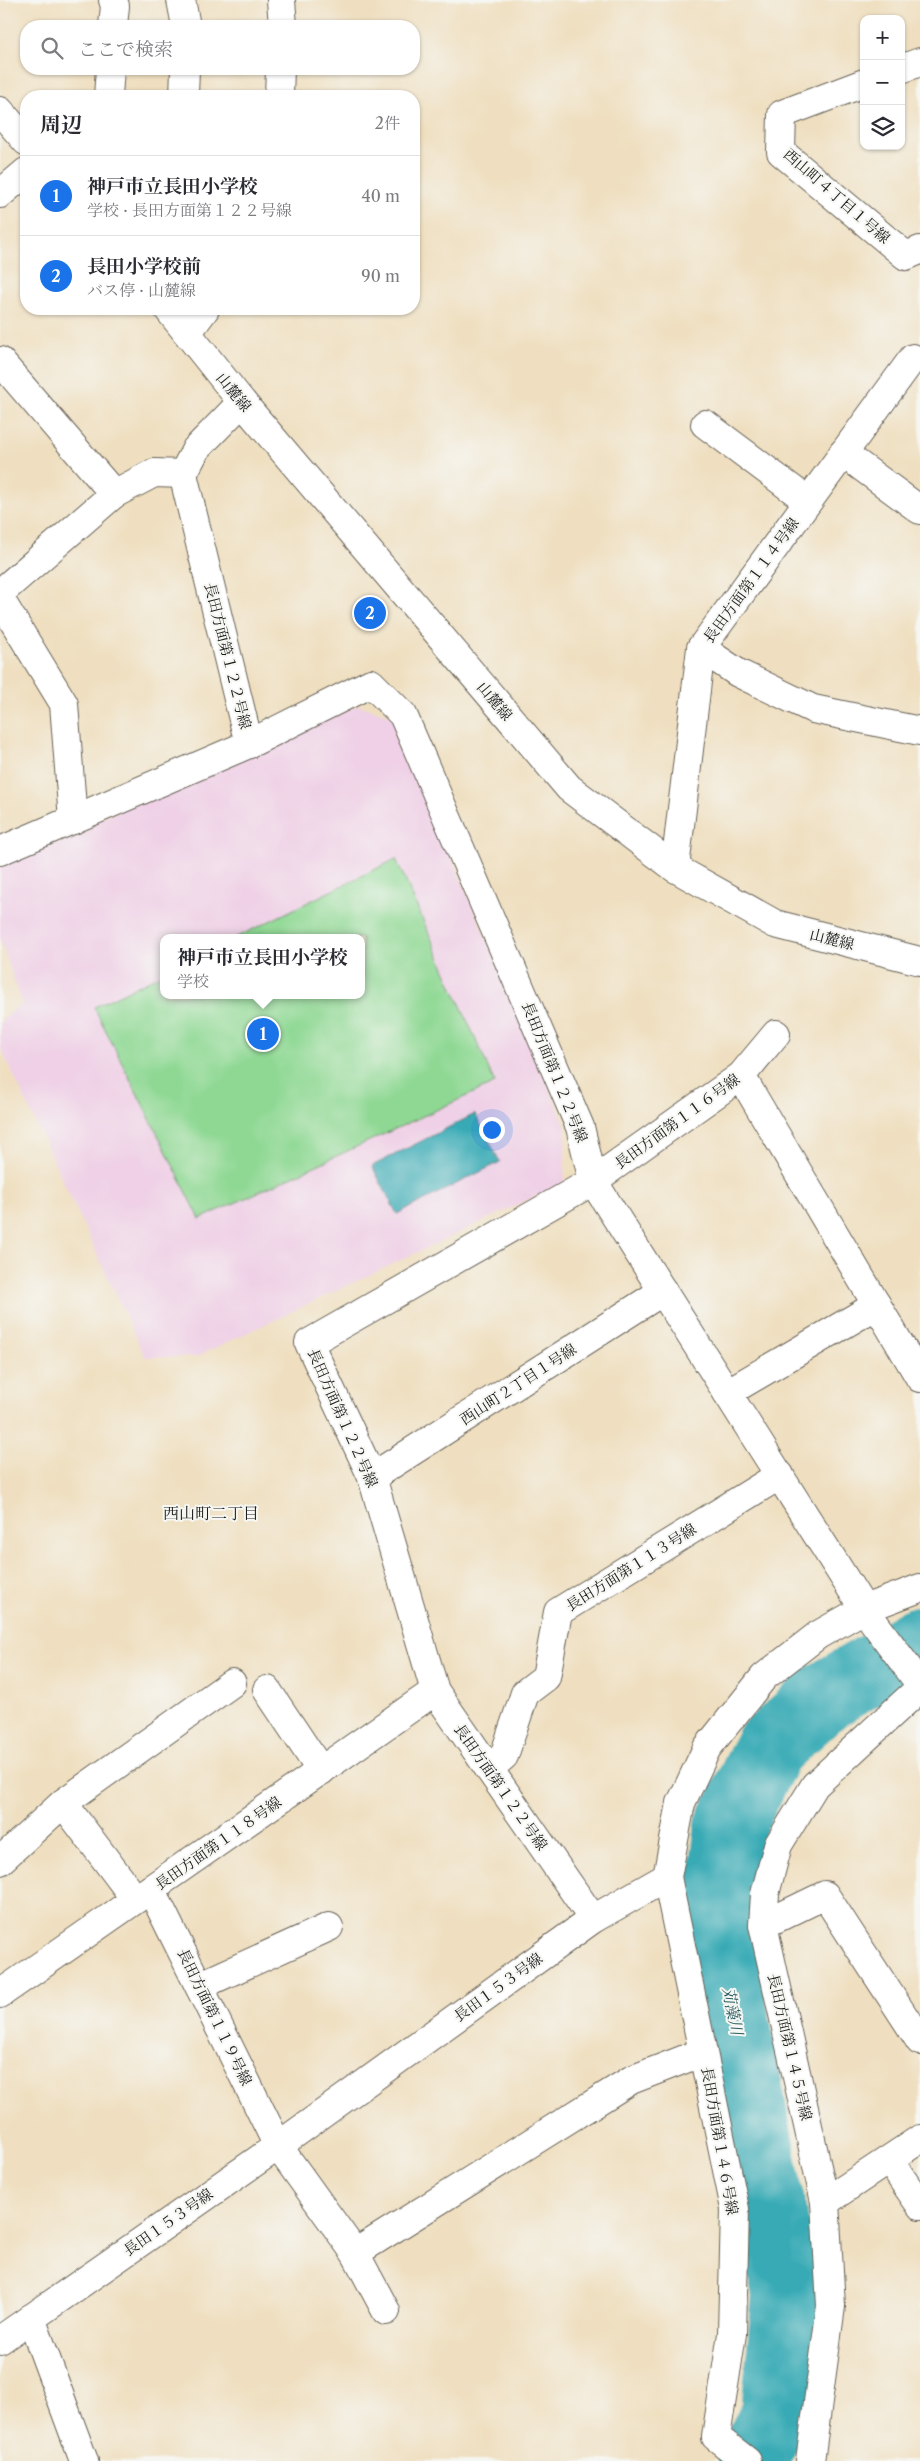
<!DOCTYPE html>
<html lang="ja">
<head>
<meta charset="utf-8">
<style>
	:root { --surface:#fff; --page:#f7f7f7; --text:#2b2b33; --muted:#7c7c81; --line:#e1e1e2; --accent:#1a73e8 }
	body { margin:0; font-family:"Libre Caslon Text","Noto Serif JP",serif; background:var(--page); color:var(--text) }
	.controls { position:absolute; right:15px; top:15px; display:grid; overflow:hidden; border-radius:10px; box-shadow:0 1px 4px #0004 }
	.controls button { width:45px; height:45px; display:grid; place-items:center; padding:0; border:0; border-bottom:1px solid var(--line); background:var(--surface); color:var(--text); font:25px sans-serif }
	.you { position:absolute; left:491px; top:1129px; width:18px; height:18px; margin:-12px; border:4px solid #fff; border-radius:50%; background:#1a73e8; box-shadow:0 0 0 8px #1a73e833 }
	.badge { display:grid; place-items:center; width:32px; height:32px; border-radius:50%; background:var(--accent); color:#fff; font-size:16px; font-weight:700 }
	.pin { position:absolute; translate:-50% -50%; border:2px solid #fff; box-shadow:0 1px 5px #0006 }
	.popup { position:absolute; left:160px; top:934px; width:205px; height:65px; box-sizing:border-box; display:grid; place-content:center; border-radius:10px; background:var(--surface); filter:drop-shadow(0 1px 4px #0005); font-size:16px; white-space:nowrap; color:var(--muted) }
	.popup b { font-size:19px; color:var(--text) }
	.popup::after { content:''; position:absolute; left:50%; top:100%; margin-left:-10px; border:10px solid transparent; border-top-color:var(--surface) }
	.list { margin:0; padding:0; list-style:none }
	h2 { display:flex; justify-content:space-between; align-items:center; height:65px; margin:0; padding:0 20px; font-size:21px }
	h2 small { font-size:16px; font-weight:400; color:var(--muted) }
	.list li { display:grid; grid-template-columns:32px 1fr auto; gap:15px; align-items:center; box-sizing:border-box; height:80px; padding:0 20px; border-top:1px solid var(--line) }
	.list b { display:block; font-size:19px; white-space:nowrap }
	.list p { margin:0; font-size:16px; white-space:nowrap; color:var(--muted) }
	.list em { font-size:16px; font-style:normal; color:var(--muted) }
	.icon { flex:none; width:28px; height:28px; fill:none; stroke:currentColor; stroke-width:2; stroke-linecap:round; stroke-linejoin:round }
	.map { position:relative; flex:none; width:920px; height:2461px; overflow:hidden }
	.search { position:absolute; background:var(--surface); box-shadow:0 1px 4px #0004; left:20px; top:20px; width:400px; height:55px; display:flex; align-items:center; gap:12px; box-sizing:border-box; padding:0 18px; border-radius:20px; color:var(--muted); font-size:19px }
	.panel { position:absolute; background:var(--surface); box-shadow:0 1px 4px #0004; left:20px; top:90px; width:400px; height:225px; border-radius:20px }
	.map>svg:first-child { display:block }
	.built { fill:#efd0e6; fill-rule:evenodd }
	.green { fill:#8ed893; stroke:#557a58 }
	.water { fill:#39aab5; stroke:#2a6368 }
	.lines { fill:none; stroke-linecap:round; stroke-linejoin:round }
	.river { stroke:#39aab5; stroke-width:70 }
	.minor-casing { stroke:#666055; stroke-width:30 }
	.major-casing { stroke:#666055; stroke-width:30 }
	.minor { stroke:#fff; stroke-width:28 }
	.major { stroke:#fff; stroke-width:28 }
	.labels { text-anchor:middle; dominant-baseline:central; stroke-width:4; stroke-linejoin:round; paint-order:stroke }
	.street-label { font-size:15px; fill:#1c1c1c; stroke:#f6f6f2 }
	.neighbourhood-label { font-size:16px; fill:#1c1c1c; stroke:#f6f6f2 }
	.water-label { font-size:16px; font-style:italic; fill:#295c61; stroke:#f6f6f2 }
</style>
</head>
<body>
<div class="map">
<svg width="920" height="2461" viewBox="0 0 920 2461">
	<rect width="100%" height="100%" fill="#f6f6f2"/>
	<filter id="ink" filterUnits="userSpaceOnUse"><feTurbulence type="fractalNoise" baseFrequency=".02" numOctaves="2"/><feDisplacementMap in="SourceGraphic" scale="10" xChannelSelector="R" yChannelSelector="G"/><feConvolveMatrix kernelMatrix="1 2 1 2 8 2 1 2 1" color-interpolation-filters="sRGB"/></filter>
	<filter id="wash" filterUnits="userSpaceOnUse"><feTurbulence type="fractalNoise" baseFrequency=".0096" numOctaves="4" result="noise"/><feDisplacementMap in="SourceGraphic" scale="20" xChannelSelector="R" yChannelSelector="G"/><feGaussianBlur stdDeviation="1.12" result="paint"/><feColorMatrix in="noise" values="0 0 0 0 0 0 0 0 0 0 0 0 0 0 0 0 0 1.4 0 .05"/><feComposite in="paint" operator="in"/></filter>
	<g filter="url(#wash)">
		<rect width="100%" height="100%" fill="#efdfc0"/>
		<path class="built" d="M 358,705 L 392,716 L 566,1127 L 564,1183 L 196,1357 L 145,1357 L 0,1046 L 0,1022 L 22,1003 L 0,939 L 0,863 ZM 164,938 L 362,938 L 362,995 L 164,995 Z"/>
		<path class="green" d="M 396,859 L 495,1083 L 200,1219 L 94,1007 L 164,973 L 164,995 L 362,995 L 362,938 L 235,938 Z"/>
		<path class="water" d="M 475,1114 L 500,1162 L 397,1214 L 372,1166 Z"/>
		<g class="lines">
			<path class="river" d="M 752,2461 L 776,2413 L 787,2294 L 717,1927 L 730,1826 L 769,1747 L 824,1697 L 920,1641"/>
		</g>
	</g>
	<g filter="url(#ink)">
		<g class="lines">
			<defs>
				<g id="minor">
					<path d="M 113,0 L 115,6 L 113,26"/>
					<path d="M 181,0 L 186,26"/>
					<path d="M 281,0 L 283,26"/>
					<path d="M 901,69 L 920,62"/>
					<path d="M 864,83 L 782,114 L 781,152 L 906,256 L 920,250"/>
					<path d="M 108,96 L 110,69"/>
					<path d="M 184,96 L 185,69"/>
					<path d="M 279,96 L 280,69"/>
					<path d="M 0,194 L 26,172"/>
					<path d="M 187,333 L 205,309"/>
					<path d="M 0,361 L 114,494"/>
					<path d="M 242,402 L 196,449 L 183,474 L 249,744"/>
					<path d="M 705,424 L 808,501"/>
					<path d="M 843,453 L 920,510"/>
					<path d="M 0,593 L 114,494 L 154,473 L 183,474"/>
					<path d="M 0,599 L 64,704 L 73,820"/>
					<path d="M 701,648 L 738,673 L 813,709 L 920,731"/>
					<path d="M 0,851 L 249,744 L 371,683 L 403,715 L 580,1127 L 593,1181 L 864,1609 L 920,1684"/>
					<path d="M 675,868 L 701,648 L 913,358"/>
					<path d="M 741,1076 L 920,1378"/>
					<path d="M 727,1393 L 877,1305"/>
					<path d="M 372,1477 L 663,1291"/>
					<path d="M 267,1690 L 321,1771"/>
					<path d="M 489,1769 L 504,1756 L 525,1693 L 546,1677 L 558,1612 L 780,1475"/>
					<path d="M 63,1803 L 127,1888"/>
					<path d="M 0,1861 L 63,1803 L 232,1683"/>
					<path d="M 151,1889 L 278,2146 L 355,2253 L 386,2311"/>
					<path d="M 593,1919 L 435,1691 L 372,1477 L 309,1343 L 593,1181 L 741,1076 L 776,1034"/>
					<path d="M 763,1925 L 825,1895 L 920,2041"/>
					<path d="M 199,1986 L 329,1927"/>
					<path d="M 0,1994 L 435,1691"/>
					<path d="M 889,2160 L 920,2205"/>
					<path d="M 825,2202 L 920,2139"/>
					<path d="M 355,2253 L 631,2080 L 703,2052"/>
					<path d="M 31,2318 L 84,2461"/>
					<path d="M 0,2340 L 278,2146 L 593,1919 L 667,1877"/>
					<path d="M 747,2461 L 716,2437 L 732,2334 L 735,2209 L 667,1877 L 681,1803 L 707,1748 L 764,1677 L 818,1635 L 864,1609 L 920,1588"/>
					<path d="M 810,2461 L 831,2306 L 825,2202 L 763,1925 L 765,1894 L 778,1845 L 815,1785 L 920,1688"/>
				</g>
				<g id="major">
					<path d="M 0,111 L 26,141"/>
					<path d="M 168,309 L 242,402 L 569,788 L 675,868 L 775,924 L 920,961"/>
				</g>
			</defs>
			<use href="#minor" class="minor-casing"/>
			<use href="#major" class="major-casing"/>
			<use href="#minor" class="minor"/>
			<use href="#major" class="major"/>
		</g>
	</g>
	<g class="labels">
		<g class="street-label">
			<text transform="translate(837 196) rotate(41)">西山町４丁目１号線</text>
			<text transform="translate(234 392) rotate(51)">山麓線</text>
			<text transform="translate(751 580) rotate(-54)">長田方面第１１４号線</text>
			<text transform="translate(228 656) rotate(76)">長田方面第１２２号線</text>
			<text transform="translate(495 701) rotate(50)">山麓線</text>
			<text transform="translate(832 939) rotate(14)">山麓線</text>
			<text transform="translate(555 1072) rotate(68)">長田方面第１２２号線</text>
			<text transform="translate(677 1121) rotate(-36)">長田方面第１１６号線</text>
			<text transform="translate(518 1384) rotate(-33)">西山町２丁目１号線</text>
			<text transform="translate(343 1418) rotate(66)">長田方面第１２２号線</text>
			<text transform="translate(631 1567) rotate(-32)">長田方面第１１３号線</text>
			<text transform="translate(501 1787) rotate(55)">長田方面第１２２号線</text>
			<text transform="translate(218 1843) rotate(-35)">長田方面第１１８号線</text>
			<text transform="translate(498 1987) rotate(-36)">長田１５３号線</text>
			<text transform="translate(215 2017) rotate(64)">長田方面第１１９号線</text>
			<text transform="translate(790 2047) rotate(77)">長田方面第１４５号線</text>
			<text transform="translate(720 2141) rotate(80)">長田方面第１４６号線</text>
			<text transform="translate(168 2222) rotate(-35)">長田１５３号線</text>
		</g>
		<g class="neighbourhood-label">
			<text x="211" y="1513">西山町二丁目</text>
		</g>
		<g class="water-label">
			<text transform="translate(733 2011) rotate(79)">苅藻川</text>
		</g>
	</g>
</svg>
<div class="controls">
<button>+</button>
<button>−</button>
<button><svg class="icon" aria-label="layers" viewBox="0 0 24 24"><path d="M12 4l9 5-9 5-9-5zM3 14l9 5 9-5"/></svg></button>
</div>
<div class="you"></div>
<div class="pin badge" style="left:263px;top:1034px">1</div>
<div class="popup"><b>神戸市立長田小学校</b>学校</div>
<div class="pin badge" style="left:370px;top:613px">2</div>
<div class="search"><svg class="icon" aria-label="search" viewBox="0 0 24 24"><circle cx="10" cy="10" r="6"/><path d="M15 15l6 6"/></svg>ここで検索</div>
<section class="panel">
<h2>周辺<small>2件</small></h2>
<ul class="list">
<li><span class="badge">1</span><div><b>神戸市立長田小学校</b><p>学校 · 長田方面第１２２号線</p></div><em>40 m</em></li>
<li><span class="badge">2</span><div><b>長田小学校前</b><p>バス停 · 山麓線</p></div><em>90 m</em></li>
</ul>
</section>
</div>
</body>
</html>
